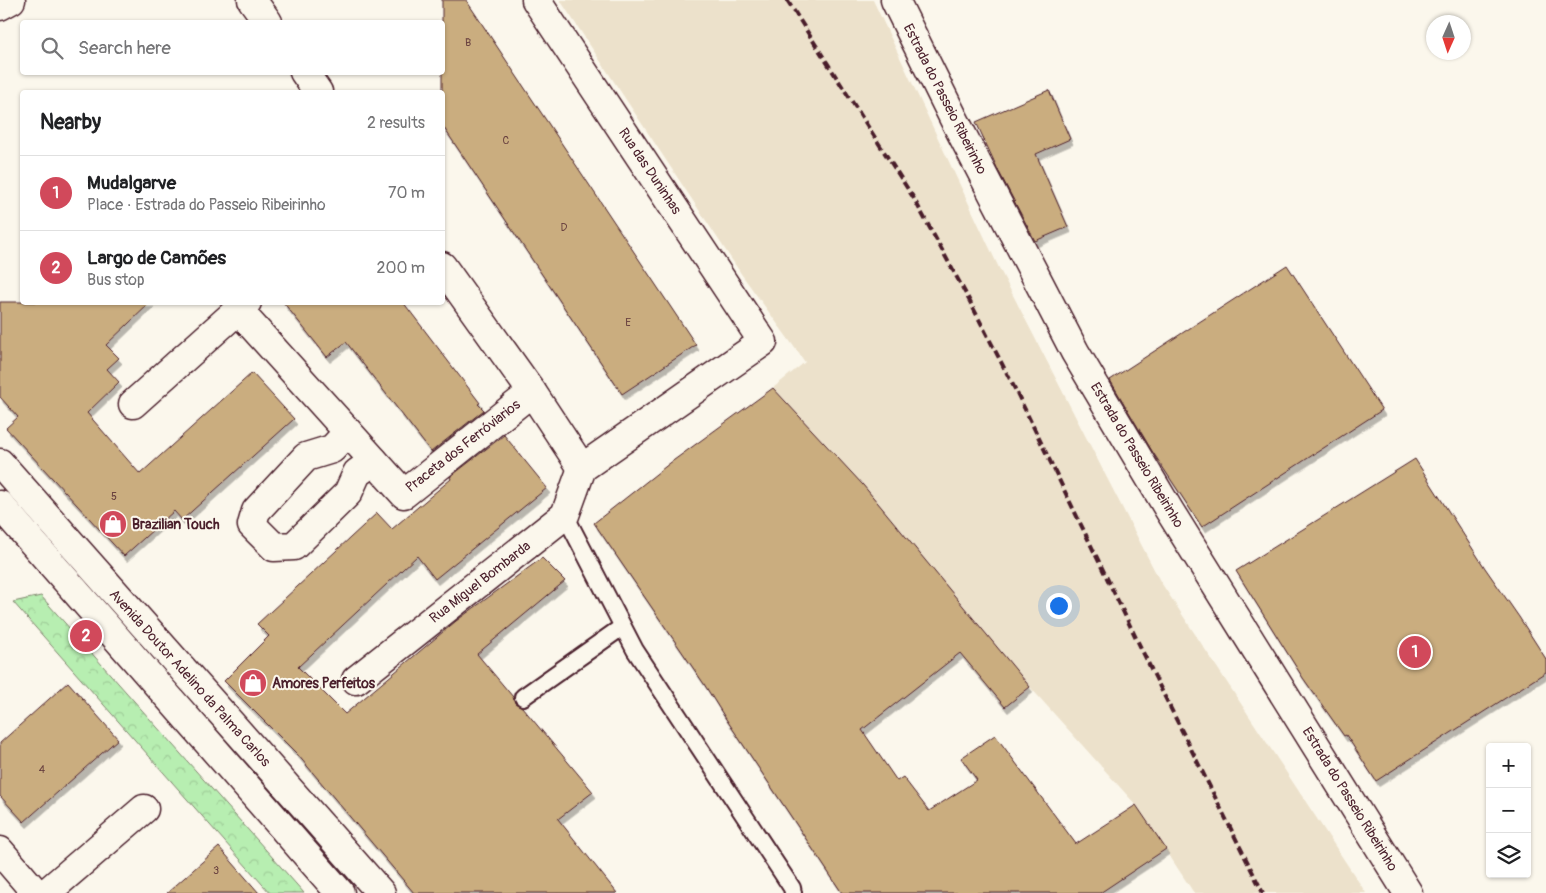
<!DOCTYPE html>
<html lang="en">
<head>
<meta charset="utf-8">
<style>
	:root { --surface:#fff; --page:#f6f6f6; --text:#202124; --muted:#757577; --line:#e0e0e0; --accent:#d1495b }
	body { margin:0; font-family:Pangolin,sans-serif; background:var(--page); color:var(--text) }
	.controls { position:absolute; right:15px; bottom:15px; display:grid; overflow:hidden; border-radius:5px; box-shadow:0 1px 4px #0004 }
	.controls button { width:45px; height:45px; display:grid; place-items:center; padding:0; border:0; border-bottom:1px solid var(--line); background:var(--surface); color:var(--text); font:25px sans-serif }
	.compass { position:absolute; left:1426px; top:15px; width:45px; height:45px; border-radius:50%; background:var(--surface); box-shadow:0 1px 4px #0004; rotate:183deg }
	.you { position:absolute; left:1058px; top:605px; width:18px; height:18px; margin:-12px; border:4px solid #fff; border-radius:50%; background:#1a73e8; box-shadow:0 0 0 8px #1a73e833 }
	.badge { display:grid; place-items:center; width:32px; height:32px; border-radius:50%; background:var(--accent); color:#fff; font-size:16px; font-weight:700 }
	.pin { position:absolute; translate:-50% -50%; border:2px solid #fff; box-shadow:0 1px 5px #0006 }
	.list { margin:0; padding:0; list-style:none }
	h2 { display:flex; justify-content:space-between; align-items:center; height:65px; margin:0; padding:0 20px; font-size:21px }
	h2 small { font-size:16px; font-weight:400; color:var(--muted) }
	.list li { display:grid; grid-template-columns:32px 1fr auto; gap:15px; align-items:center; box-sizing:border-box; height:75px; padding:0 20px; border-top:1px solid var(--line) }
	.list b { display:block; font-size:19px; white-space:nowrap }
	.list p { margin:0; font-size:16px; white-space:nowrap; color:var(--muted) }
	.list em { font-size:16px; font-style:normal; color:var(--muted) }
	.icon { flex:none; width:28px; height:28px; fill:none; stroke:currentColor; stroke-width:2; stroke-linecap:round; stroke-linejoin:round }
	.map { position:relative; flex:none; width:1546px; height:893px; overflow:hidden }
	.search { position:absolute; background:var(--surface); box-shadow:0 1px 4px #0004; left:20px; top:20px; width:425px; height:55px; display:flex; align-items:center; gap:12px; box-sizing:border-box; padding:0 18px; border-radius:5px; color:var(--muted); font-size:19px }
	.panel { position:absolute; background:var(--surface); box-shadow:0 1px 4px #0004; left:20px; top:90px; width:425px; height:215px; border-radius:5px }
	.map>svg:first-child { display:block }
	.built { fill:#ece1cb }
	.park { fill:url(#park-crowns); stroke:#80866e }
	.building { fill:#caad7f; stroke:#4a1f2b; filter:url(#shadow) }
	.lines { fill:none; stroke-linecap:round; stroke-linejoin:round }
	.service-casing { stroke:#4a1f2b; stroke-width:20 }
	.minor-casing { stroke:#4a1f2b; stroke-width:31 }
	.tertiary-casing { stroke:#4a1f2b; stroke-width:31 }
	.secondary-casing { stroke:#4a1f2b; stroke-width:31 }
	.service { stroke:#fbf7ec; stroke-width:16 }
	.minor { stroke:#fbf7ec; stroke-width:28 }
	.tertiary { stroke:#fbf7ec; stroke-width:28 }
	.secondary { stroke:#fbf7ec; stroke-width:28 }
	.rail { stroke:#4a1f2b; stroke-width:4; stroke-dasharray:8 4; stroke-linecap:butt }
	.labels { text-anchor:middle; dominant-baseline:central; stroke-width:4; stroke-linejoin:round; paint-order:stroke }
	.number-label { font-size:11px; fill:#6a4240 }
	.street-label { font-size:14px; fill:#4a1f2b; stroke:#fbf7ec }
	.poi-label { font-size:14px; font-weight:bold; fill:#4a1f2b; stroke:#fbf7ec; text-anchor:start }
</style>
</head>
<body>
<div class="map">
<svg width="1546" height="893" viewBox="0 0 1546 893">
	<defs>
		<pattern id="park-crowns" width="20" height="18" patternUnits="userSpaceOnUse" patternTransform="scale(1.25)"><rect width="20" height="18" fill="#b7eeb1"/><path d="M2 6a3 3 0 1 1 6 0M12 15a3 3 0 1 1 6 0" fill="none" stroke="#9fcc98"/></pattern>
		<filter id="shadow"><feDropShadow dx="3" dy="5.5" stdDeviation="0" flood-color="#0004"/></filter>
	</defs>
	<rect width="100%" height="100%" fill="#fbf7ec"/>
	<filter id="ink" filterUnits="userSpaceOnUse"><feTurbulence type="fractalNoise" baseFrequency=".02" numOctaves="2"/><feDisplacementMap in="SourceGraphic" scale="10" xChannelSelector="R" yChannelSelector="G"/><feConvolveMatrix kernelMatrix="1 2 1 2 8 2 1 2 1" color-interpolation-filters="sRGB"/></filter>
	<g filter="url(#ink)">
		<path class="built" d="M 560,0 L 873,0 L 999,268 L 1160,581 L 1366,893 L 1194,893 L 1136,805 L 1030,687 L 870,494 L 773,388 L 805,362 L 742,275 Z"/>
		<path class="park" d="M 41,596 L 304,893 L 270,893 L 13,602 Z"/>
		<g class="building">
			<path d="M 442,0 L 466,0 L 696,345 L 622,394 L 442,125 Z"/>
			<path d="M 1049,90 L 1070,139 L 1036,154 L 1068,227 L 1035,241 L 999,172 L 976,122 Z"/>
			<path d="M 1287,265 L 1382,410 L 1202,527 L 1152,451 L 1110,380 Z"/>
			<path d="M 0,302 L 151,302 L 106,345 L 119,358 L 107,369 L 119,382 L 87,413 L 140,474 L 252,373 L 294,419 L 182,520 L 174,511 L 124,556 L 6,428 L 18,417 L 0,397 Z"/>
			<path d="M 283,302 L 403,302 L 480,403 L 478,404 L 484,410 L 431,452 L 346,342 L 327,357 Z"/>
			<path d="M 773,388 L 863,485 L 1030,687 L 1005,707 L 960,653 L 862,730 L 897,781 L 903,777 L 929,811 L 977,780 L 961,758 L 995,735 L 1076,844 L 1136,805 L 1166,849 L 1100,893 L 842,893 L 724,716 L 704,684 L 594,523 L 670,463 Z"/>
			<path d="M 504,435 L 547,488 L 435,579 L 417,556 L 298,667 L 345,714 L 456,621 L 542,558 L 565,581 L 477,654 L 513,697 L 515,703 L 522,707 L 593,792 L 558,819 L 617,893 L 414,893 L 297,754 L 224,681 L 269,636 L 257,624 L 377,513 L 392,529 L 451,479 L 450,477 Z"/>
			<path d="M 1415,459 L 1485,568 L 1519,617 L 1546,659 L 1546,672 L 1376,781 L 1346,735 L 1344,736 L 1303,678 L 1236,571 Z"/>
			<path d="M 68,682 L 118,739 L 24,822 L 0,796 L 0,743 Z"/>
			<path d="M 219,847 L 259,893 L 167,893 Z"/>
		</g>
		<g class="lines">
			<defs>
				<g id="service">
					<path d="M 565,515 L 635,650 L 792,888 L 793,893"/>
					<path d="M 523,697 L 622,627"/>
				</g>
				<g id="minor">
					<path d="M 252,0 L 268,22"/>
					<path d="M 895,0 L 954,119 L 1075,352 L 1169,510 L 1408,893"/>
					<path d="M 304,72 L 318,92"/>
					<path d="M 442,266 L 532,392 L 582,468"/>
					<path d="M 238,310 L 404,494 L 532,392"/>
					<path d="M 133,404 L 247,302"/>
					<path d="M 348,432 L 332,449 L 306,457 L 256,511 L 252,525 L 274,547 L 294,546 L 348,493 L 357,473 L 374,461"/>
					<path d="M 356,680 L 565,515 L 582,468 L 763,342 L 536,0"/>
					<path d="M 0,851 L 36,893"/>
					<path d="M 46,893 L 144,809"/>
				</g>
				<path id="tertiary" d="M 0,6 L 11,0"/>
				<g id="secondary">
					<path d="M 0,463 L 381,893"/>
					<path d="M 0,505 L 340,893"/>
				</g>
			</defs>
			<use href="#service" class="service-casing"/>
			<use href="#minor" class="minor-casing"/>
			<use href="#tertiary" class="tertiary-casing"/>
			<use href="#secondary" class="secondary-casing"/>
			<use href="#service" class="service"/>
			<use href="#minor" class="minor"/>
			<use href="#tertiary" class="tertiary"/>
			<use href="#secondary" class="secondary"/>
			<path class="rail" d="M 787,0 L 913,197 L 967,296 L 1015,389 L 1156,679 L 1263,893"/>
		</g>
	</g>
	<defs>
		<symbol id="shop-disc" viewBox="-11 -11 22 22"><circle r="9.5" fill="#d1495b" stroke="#fbf7ec"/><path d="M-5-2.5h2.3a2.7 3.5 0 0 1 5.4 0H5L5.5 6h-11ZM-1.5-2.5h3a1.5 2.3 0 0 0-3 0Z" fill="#fff"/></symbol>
	</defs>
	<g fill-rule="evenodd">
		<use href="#shop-disc" x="97" y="508" width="32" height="32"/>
		<use href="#shop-disc" x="237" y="667" width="32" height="32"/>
	</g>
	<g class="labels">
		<g class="number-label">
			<text x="468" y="42">B</text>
			<text x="506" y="140">C</text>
			<text x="564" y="227">D</text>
			<text x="628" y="322">E</text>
			<text x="114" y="496">5</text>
			<text x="42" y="769">4</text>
			<text x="216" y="870">3</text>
		</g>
		<g class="street-label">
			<text transform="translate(945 99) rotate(63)">Estrada do Passeio Ribeirinho</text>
			<text transform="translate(650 171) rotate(56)">Rua das Duninhas</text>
			<text transform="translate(463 446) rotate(-38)">Praceta dos Ferróviarios</text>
			<text transform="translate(1137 455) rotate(59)">Estrada do Passeio Ribeirinho</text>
			<text transform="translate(480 582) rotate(-38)">Rua Miguel Bombarda</text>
			<text transform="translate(190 678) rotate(48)">Avenida Doutor Adelino da Palma Carlos</text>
			<text transform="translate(1350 799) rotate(58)">Estrada do Passeio Ribeirinho</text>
		</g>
		<g class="poi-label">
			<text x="132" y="524">Brazilian Touch</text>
			<text x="272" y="683">Amores Perfeitos</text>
		</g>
	</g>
</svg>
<div class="controls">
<button>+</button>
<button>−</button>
<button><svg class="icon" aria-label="layers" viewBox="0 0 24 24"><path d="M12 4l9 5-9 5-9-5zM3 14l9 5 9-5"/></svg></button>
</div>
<svg class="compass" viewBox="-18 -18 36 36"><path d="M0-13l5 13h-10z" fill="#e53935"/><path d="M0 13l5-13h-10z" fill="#757577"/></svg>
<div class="you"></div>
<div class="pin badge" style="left:1415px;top:652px">1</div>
<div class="pin badge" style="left:86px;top:636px">2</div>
<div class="search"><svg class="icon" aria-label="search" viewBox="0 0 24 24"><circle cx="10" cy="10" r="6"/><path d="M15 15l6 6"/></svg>Search here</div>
<section class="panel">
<h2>Nearby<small>2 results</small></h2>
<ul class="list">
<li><span class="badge">1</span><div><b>Mudalgarve</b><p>Place · Estrada do Passeio Ribeirinho</p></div><em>70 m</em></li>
<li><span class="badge">2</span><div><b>Largo de Camões</b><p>Bus stop</p></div><em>200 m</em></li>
</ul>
</section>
</div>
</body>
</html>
